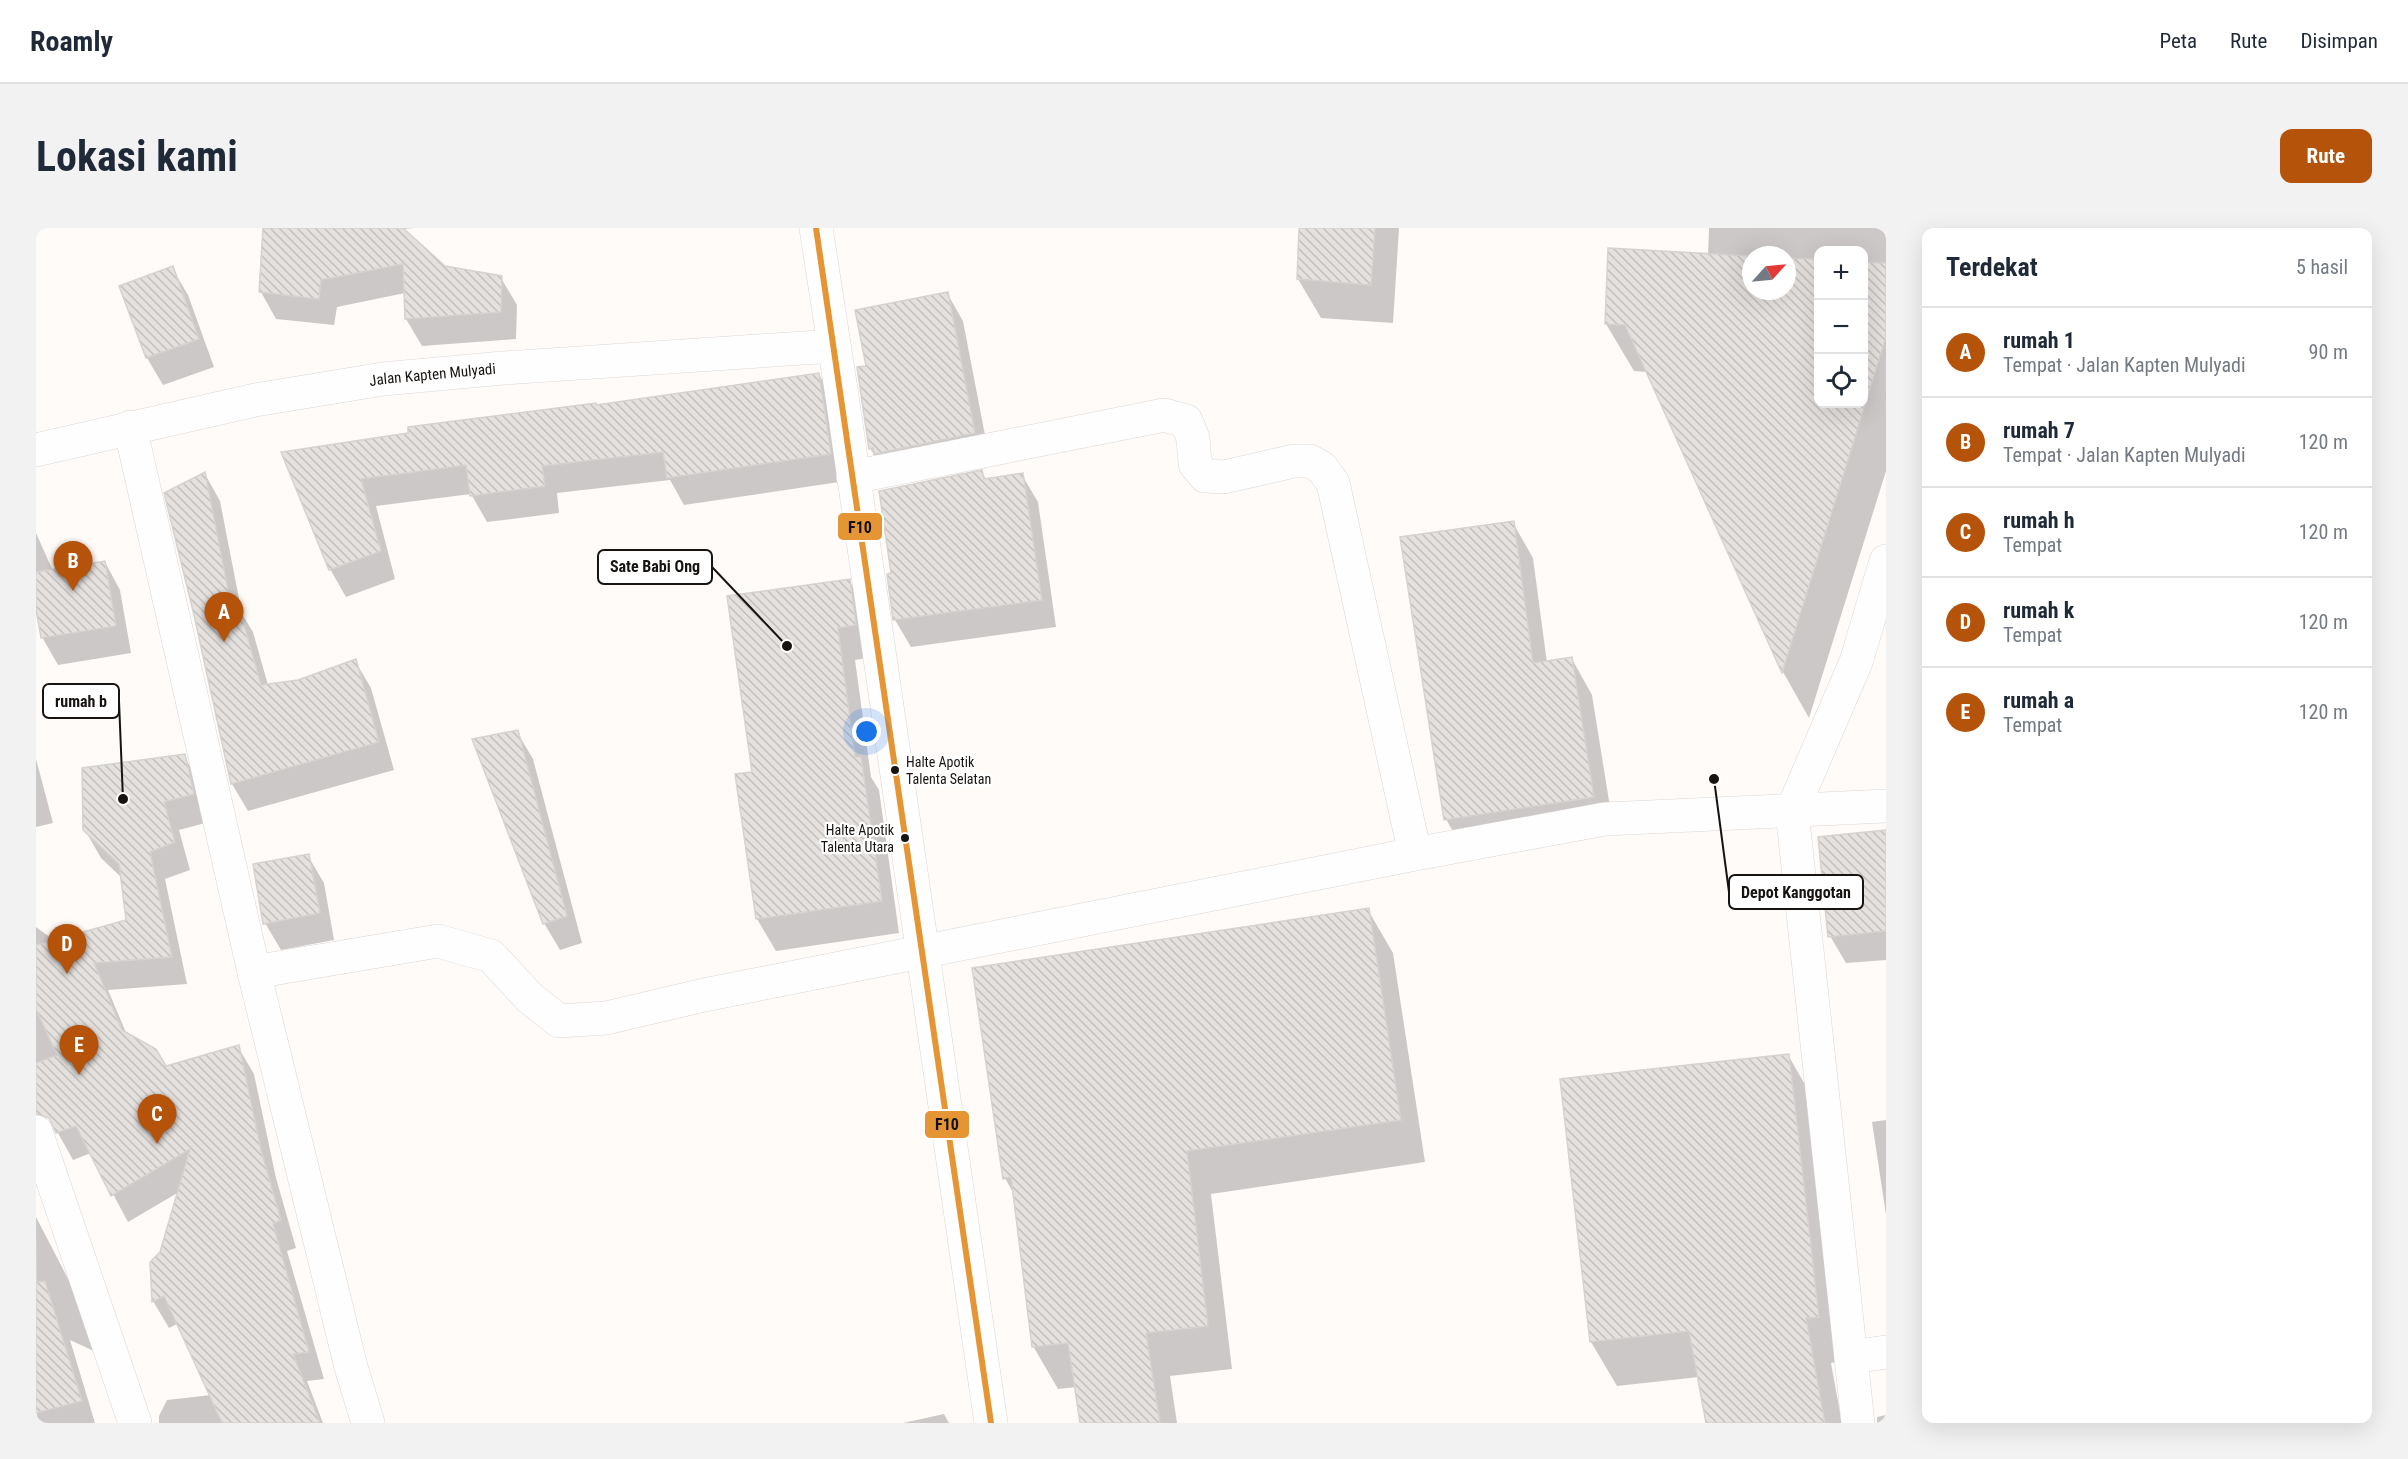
<!DOCTYPE html>
<html lang="id">
<head>
<meta charset="utf-8">
<style>
	:root { --surface:#fff; --page:#f2f2f3; --text:#1f2937; --muted:#747a83; --line:#e0e1e3; --accent:#b45309 }
	body { margin:0; font-family:"Roboto Condensed",sans-serif; background:var(--page); color:var(--text) }
	.controls { position:absolute; right:18px; top:18px; display:grid; overflow:hidden; border-radius:12px; box-shadow:0 6px 24px #0002 }
	.controls button { width:54px; height:54px; display:grid; place-items:center; padding:0; border:0; border-bottom:2px solid var(--line); background:var(--surface); color:var(--text); font:30px sans-serif }
	.compass { position:absolute; left:1706px; top:18px; width:54px; height:54px; border-radius:50%; background:var(--surface); box-shadow:0 6px 24px #0002; rotate:63deg }
	.you { position:absolute; left:831px; top:504px; width:21px; height:21px; margin:-15px; border:4px solid #fff; border-radius:50%; background:#1a73e8; box-shadow:0 0 0 9px #1a73e833 }
	.badge { display:grid; place-items:center; width:39px; height:39px; border-radius:50%; background:var(--accent); color:#fff; font-size:20px; font-weight:700 }
	.pin { position:absolute; translate:-50% -50px; filter:drop-shadow(0 2px 3px #0008) }
	.pin::after { content:''; position:absolute; top:32px; width:21px; height:18px; background:inherit; clip-path:polygon(0 0,100% 0,50% 100%) }
	.list { margin:0; padding:0; list-style:none }
	h2 { display:flex; justify-content:space-between; align-items:center; height:78px; margin:0; padding:0 24px; font-size:26px }
	h2 small { font-size:20px; font-weight:400; color:var(--muted) }
	.list li { display:grid; grid-template-columns:39px 1fr auto; gap:18px; align-items:center; box-sizing:border-box; height:90px; padding:0 24px; border-top:2px solid var(--line) }
	.list b { display:block; font-size:22px; white-space:nowrap }
	.list p { margin:0; font-size:20px; white-space:nowrap; color:var(--muted) }
	.list em { font-size:20px; font-style:normal; color:var(--muted) }
	.icon { flex:none; width:33px; height:33px; fill:none; stroke:currentColor; stroke-width:2; stroke-linecap:round; stroke-linejoin:round }
	.map { position:relative; flex:none; width:1850px; height:1195px; overflow:hidden; border-radius:12px }
	header { display:flex; align-items:center; gap:36px; box-sizing:border-box; height:84px; padding:0 30px; background:var(--surface); border-bottom:2px solid var(--line) }
	header strong { font-size:28px }
	nav { display:flex; gap:33px; margin-inline-start:auto; font-size:21px }
	.intro { display:flex; align-items:center; justify-content:space-between; box-sizing:border-box; height:144px; padding:0 36px }
	h1 { margin:0; font-size:42px }
	.button { padding:15px 27px; border-radius:12px; background:var(--accent); color:#fff; font-size:21px; font-weight:700 }
	main { display:flex; gap:36px; padding:0 36px }
	aside { flex:1; background:var(--surface); border-radius:12px; box-shadow:0 6px 24px #0002 }
	.map>svg:first-child { display:block }
	.shadow { fill:#0003; fill-rule:evenodd }
	.building { fill:url(#building-back-hatch); stroke:#d5d2d0; stroke-width:1.5 }
	.lines { fill:none; stroke-linecap:round; stroke-linejoin:round }
	.minor-casing { stroke:#dad7d5; stroke-width:34 }
	.secondary-casing { stroke:#dad7d5; stroke-width:34 }
	.minor { stroke:#fffefe; stroke-width:33 }
	.secondary { stroke:#fffefe; stroke-width:33 }
	.bus-1-casing { stroke:#fff; stroke-width:10 }
	.bus-1 { stroke:#e59534; stroke-width:6 }
	.bus-dot { fill:#171311; stroke:#fff; stroke-width:2 }
	.labels { text-anchor:middle; dominant-baseline:central; stroke-width:4.5; stroke-linejoin:round; paint-order:stroke }
	.bus-label { font-size:14px; fill:#171311; stroke:#fff; text-anchor:start }
	.street-label { font-size:15px; fill:#171311; stroke:#fff }
	.leader { fill:none; stroke:#171311; stroke-width:2 }
	.callout-dot { fill:#171311; stroke:#fff; stroke-width:2 }
	.callout { fill:#fff; stroke:#171311; stroke-width:2 }
	.callout-label { font-size:16px; text-anchor:middle; font-weight:bold; fill:#171311 }
	.line-badge { stroke:#fff; stroke-width:2 }
	.pale-badge-label { font-size:16px; text-anchor:middle; font-weight:bold; fill:#111 }
</style>
</head>
<body>
<header>
<strong>Roamly</strong>
<nav><a>Peta</a><a>Rute</a><a>Disimpan</a></nav>
</header>
<div class="intro"><h1>Lokasi kami</h1><a class="button">Rute</a></div>
<main>
<div class="map">
<svg width="1850" height="1195" viewBox="0 0 1850 1195">
	<defs>
		<pattern id="building-back-hatch" width="6" height="6" patternUnits="userSpaceOnUse" patternTransform="scale(1.5)"><rect width="6" height="6" fill="#e5e1df"/><path d="M-1 5l2 2M0 0l6 6M5-1l2 2" fill="none" stroke="#c4c0be"/></pattern>
	</defs>
	<rect width="100%" height="100%" fill="#fefbf9"/>
	<g class="shadow">
		<path d="M 229,0 L 379,0 L 366,1 L 408,39 L 465,50 L 481,77 L 480,111 L 386,118 L 370,91 L 369,65 L 301,79 L 298,97 L 240,91 L 225,64 Z"/>
		<path d="M 1265,0 L 1363,0 L 1357,95 L 1285,90 L 1262,51 Z"/>
		<path d="M 1673,0 L 1850,0 L 1850,243 L 1773,490 L 1747,444 L 1612,144 L 1598,143 L 1570,96 L 1672,27 ZM 1782,22 L 1828,22 L 1828,176 L 1782,176 ZM 1715,27 L 1751,27 L 1751,63 L 1715,63 Z"/>
		<path d="M 136,40 L 152,67 L 178,139 L 127,157 L 111,130 L 85,58 Z"/>
		<path d="M 911,65 L 927,93 L 954,233 L 850,248 L 834,220 L 831,139 Z"/>
		<path d="M 783,146 L 798,174 L 810,253 L 648,277 L 634,252 L 521,265 L 523,285 L 451,294 L 435,266 L 340,278 L 359,351 L 310,369 L 294,341 L 247,225 Z"/>
		<path d="M 946,244 L 950,252 L 986,247 L 1002,274 L 1020,399 L 875,419 L 859,392 L 856,346 Z"/>
		<path d="M 169,246 L 184,273 L 206,386 L 217,404 L 232,457 L 262,454 L 319,433 L 335,460 L 358,542 L 212,583 L 196,556 L 159,387 Z"/>
		<path d="M 1477,295 L 1497,330 L 1511,435 L 1536,431 L 1556,467 L 1578,604 L 1430,627 L 1410,591 Z"/>
		<path d="M 0,305 L 17,343 L 69,334 L 84,362 L 95,425 L 22,437 L 6,409 L 0,372 Z"/>
		<path d="M 813,352 L 831,384 L 838,429 L 819,432 L 835,549 L 843,562 L 863,705 L 740,723 L 721,691 L 701,548 L 718,545 Z"/>
		<path d="M 481,504 L 497,531 L 546,715 L 524,722 L 508,695 Z"/>
		<path d="M 148,528 L 164,555 L 173,594 L 143,602 L 154,642 L 129,651 L 151,756 L 72,762 L 91,807 L 130,840 L 202,819 L 218,846 L 240,950 L 260,1020 L 251,1023 L 288,1151 L 271,1153 L 287,1195 L 123,1195 L 123,1188 L 131,1172 L 175,1167 L 143,1095 L 133,1100 L 117,1073 L 126,1025 L 143,964 L 92,994 L 55,925 L 37,932 L 13,889 L 0,855 L 0,699 L 19,713 L 91,693 L 86,650 L 65,630 L 49,602 Z"/>
		<path d="M 0,531 L 17,595 L 0,599 Z"/>
		<path d="M 1850,604 L 1850,732 L 1810,735 L 1794,708 Z"/>
		<path d="M 272,628 L 288,655 L 298,712 L 245,722 L 229,695 Z"/>
		<path d="M 1332,682 L 1357,725 L 1389,934 L 1175,966 L 1196,1141 L 1134,1148 L 1141,1195 L 1046,1195 L 1041,1159 L 1022,1161 L 997,1118 L 979,968 L 969,950 Z"/>
		<path d="M 1752,827 L 1778,872 L 1808,1133 L 1795,1135 L 1806,1195 L 1671,1195 L 1663,1149 L 1581,1158 L 1555,1114 Z"/>
		<path d="M 1850,892 L 1850,987 L 1836,894 Z"/>
		<path d="M 0,989 L 42,1070 L 60,1124 L 34,1112 L 59,1195 L 1,1195 Z"/>
		<path d="M 908,1186 L 913,1195 L 867,1195 Z"/>
		<path d="M 1850,1187 L 1850,1195 L 1841,1195 L 1841,1189 Z"/>
	</g>
	<g class="building">
		<path d="M 227,0 L 367,0 L 409,38 L 466,48 L 465,84 L 369,91 L 367,36 L 285,52 L 283,71 L 223,64 Z"/>
		<path d="M 1263,0 L 1339,0 L 1335,57 L 1261,51 Z"/>
		<path d="M 1572,20 L 1715,28 L 1715,63 L 1751,63 L 1751,30 L 1782,31 L 1782,176 L 1827,176 L 1827,34 L 1850,35 L 1850,109 L 1746,445 L 1589,97 L 1569,96 Z"/>
		<path d="M 137,38 L 163,111 L 110,130 L 83,58 Z"/>
		<path d="M 912,64 L 939,205 L 838,226 L 837,220 L 833,221 L 821,139 L 830,138 L 819,82 Z"/>
		<path d="M 783,145 L 795,226 L 631,250 L 627,224 L 506,238 L 509,258 L 434,268 L 430,237 L 325,251 L 345,323 L 293,342 L 245,224 L 372,205 L 372,199 L 560,175 L 560,177 Z"/>
		<path d="M 946,242 L 948,251 L 987,245 L 1006,372 L 857,392 L 851,346 L 855,345 L 843,263 Z"/>
		<path d="M 169,244 L 195,377 L 202,375 L 225,457 L 262,452 L 320,431 L 343,514 L 195,556 L 158,387 L 128,265 Z"/>
		<path d="M 1478,293 L 1497,435 L 1536,429 L 1558,569 L 1408,592 L 1364,309 Z"/>
		<path d="M 69,333 L 80,398 L 5,410 L 0,381 L 0,344 Z"/>
		<path d="M 814,351 L 820,397 L 802,400 L 819,529 L 825,529 L 846,673 L 720,691 L 699,546 L 716,544 L 691,368 Z"/>
		<path d="M 482,502 L 531,688 L 507,696 L 436,511 Z"/>
		<path d="M 149,526 L 158,566 L 128,574 L 139,614 L 114,624 L 136,729 L 58,735 L 86,802 L 120,821 L 130,838 L 203,817 L 225,922 L 245,992 L 237,996 L 273,1124 L 257,1126 L 284,1195 L 186,1195 L 128,1068 L 116,1074 L 114,1034 L 124,1024 L 154,921 L 75,968 L 40,898 L 20,905 L 13,890 L 0,886 L 0,835 L 21,827 L 0,781 L 0,717 L 90,692 L 83,636 L 47,602 L 46,540 Z"/>
		<path d="M 1850,602 L 1850,703 L 1792,709 L 1782,609 Z"/>
		<path d="M 273,626 L 284,685 L 227,696 L 217,636 Z"/>
		<path d="M 1333,680 L 1365,892 L 1151,923 L 1172,1098 L 1110,1105 L 1124,1195 L 1044,1195 L 1032,1115 L 996,1119 L 975,949 L 967,951 L 936,740 Z"/>
		<path d="M 1753,826 L 1783,1089 L 1770,1090 L 1789,1195 L 1670,1195 L 1653,1103 L 1554,1114 L 1524,851 Z"/>
		<path d="M 9,1053 L 46,1173 L 0,1185 L 0,1054 Z"/>
	</g>
	<g class="lines">
		<defs>
			<g id="minor">
				<path d="M 94,199 L 218,744 L 315,1139 L 332,1195"/>
				<path d="M 817,249 L 1128,187 L 1150,193 L 1157,210 L 1159,236 L 1169,248 L 1188,249 L 1258,233 L 1274,233 L 1286,240 L 1297,255 L 1379,626"/>
				<path d="M 218,744 L 402,713 L 455,728 L 494,770 L 523,793 L 570,790 L 668,767 L 1379,626 L 1569,591 L 1850,578"/>
				<path d="M 0,904 L 99,1195"/>
				<path d="M 1815,1129 L 1850,1124"/>
				<path d="M 1822,1195 L 1756,583 L 1820,434 L 1850,333"/>
			</g>
			<g id="secondary">
				<path d="M 780,0 L 806,168 L 955,1195"/>
				<path id="s1" d="M 0,222 L 219,172 L 347,151 L 467,140 L 798,118"/>
			</g>
		</defs>
		<use href="#minor" class="minor-casing"/>
		<use href="#secondary" class="secondary-casing"/>
		<use href="#minor" class="minor"/>
		<use href="#secondary" class="secondary"/>
		<defs>
			<path id="bus-1" d="M 780,0 L 955,1195"/>
		</defs>
		<use href="#bus-1" class="bus-1-casing"/>
		<use href="#bus-1" class="bus-1"/>
	</g>
	<g class="bus-dot">
		<circle cx="859" cy="542" r="5"/>
		<circle cx="869" cy="610" r="5"/>
	</g>
	<g class="labels">
		<g class="bus-label">
			<text x="870" y="534">Halte Apotik<tspan x="870" dy="17">Talenta Selatan</tspan></text>
			<text x="858" y="602" text-anchor="end">Halte Apotik<tspan x="858" dy="17">Talenta Utara</tspan></text>
		</g>
		<g class="street-label">
			<text stroke="none"><textPath href="#s1" startOffset="404">Jalan Kapten Mulyadi</textPath></text>
		</g>
	</g>
	<path class="leader" d="M751 418L676 339M87 571L83 473M1678 551L1693 664"/>
	<g class="callout-dot">
		<circle cx="751" cy="418" r="6"/>
		<circle cx="87" cy="571" r="6"/>
		<circle cx="1678" cy="551" r="6"/>
	</g>
	<g class="callout">
		<rect x="562" y="322" width="114" height="34" rx="6"/>
		<rect x="7" y="456" width="76" height="34" rx="6"/>
		<rect x="1693" y="647" width="134" height="34" rx="6"/>
	</g>
	<g class="callout-label">
		<text x="619" y="344">Sate Babi Ong</text>
		<text x="45" y="479">rumah b</text>
		<text x="1760" y="670">Depot Kanggotan</text>
	</g>
	<g class="line-badge">
		<rect x="801" y="284" width="46" height="29" rx="6" fill="#e59534"/>
		<rect x="888" y="882" width="46" height="29" rx="6" fill="#e59534"/>
	</g>
	<g class="pale-badge-label">
		<text x="824" y="305">F10</text>
		<text x="911" y="902">F10</text>
	</g>
</svg>
<div class="controls">
<button>+</button>
<button>−</button>
<button><svg class="icon" aria-label="locate" viewBox="0 0 24 24"><circle cx="12" cy="12" r="6"/><path d="M12 2v4M12 18v4M2 12h4M18 12h4"/></svg></button>
</div>
<svg class="compass" viewBox="-18 -18 36 36"><path d="M0-13l5 13h-10z" fill="#e53935"/><path d="M0 13l5-13h-10z" fill="#747a83"/></svg>
<div class="you"></div>
<div class="pin badge" style="left:188px;top:414px">A</div>
<div class="pin badge" style="left:37px;top:363px">B</div>
<div class="pin badge" style="left:121px;top:916px">C</div>
<div class="pin badge" style="left:31px;top:746px">D</div>
<div class="pin badge" style="left:43px;top:847px">E</div>
</div>
<aside>
<h2>Terdekat<small>5 hasil</small></h2>
<ul class="list">
<li><span class="badge">A</span><div><b>rumah 1</b><p>Tempat · Jalan Kapten Mulyadi</p></div><em>90 m</em></li>
<li><span class="badge">B</span><div><b>rumah 7</b><p>Tempat · Jalan Kapten Mulyadi</p></div><em>120 m</em></li>
<li><span class="badge">C</span><div><b>rumah h</b><p>Tempat</p></div><em>120 m</em></li>
<li><span class="badge">D</span><div><b>rumah k</b><p>Tempat</p></div><em>120 m</em></li>
<li><span class="badge">E</span><div><b>rumah a</b><p>Tempat</p></div><em>120 m</em></li>
</ul>
</aside>
</main>
</body>
</html>
